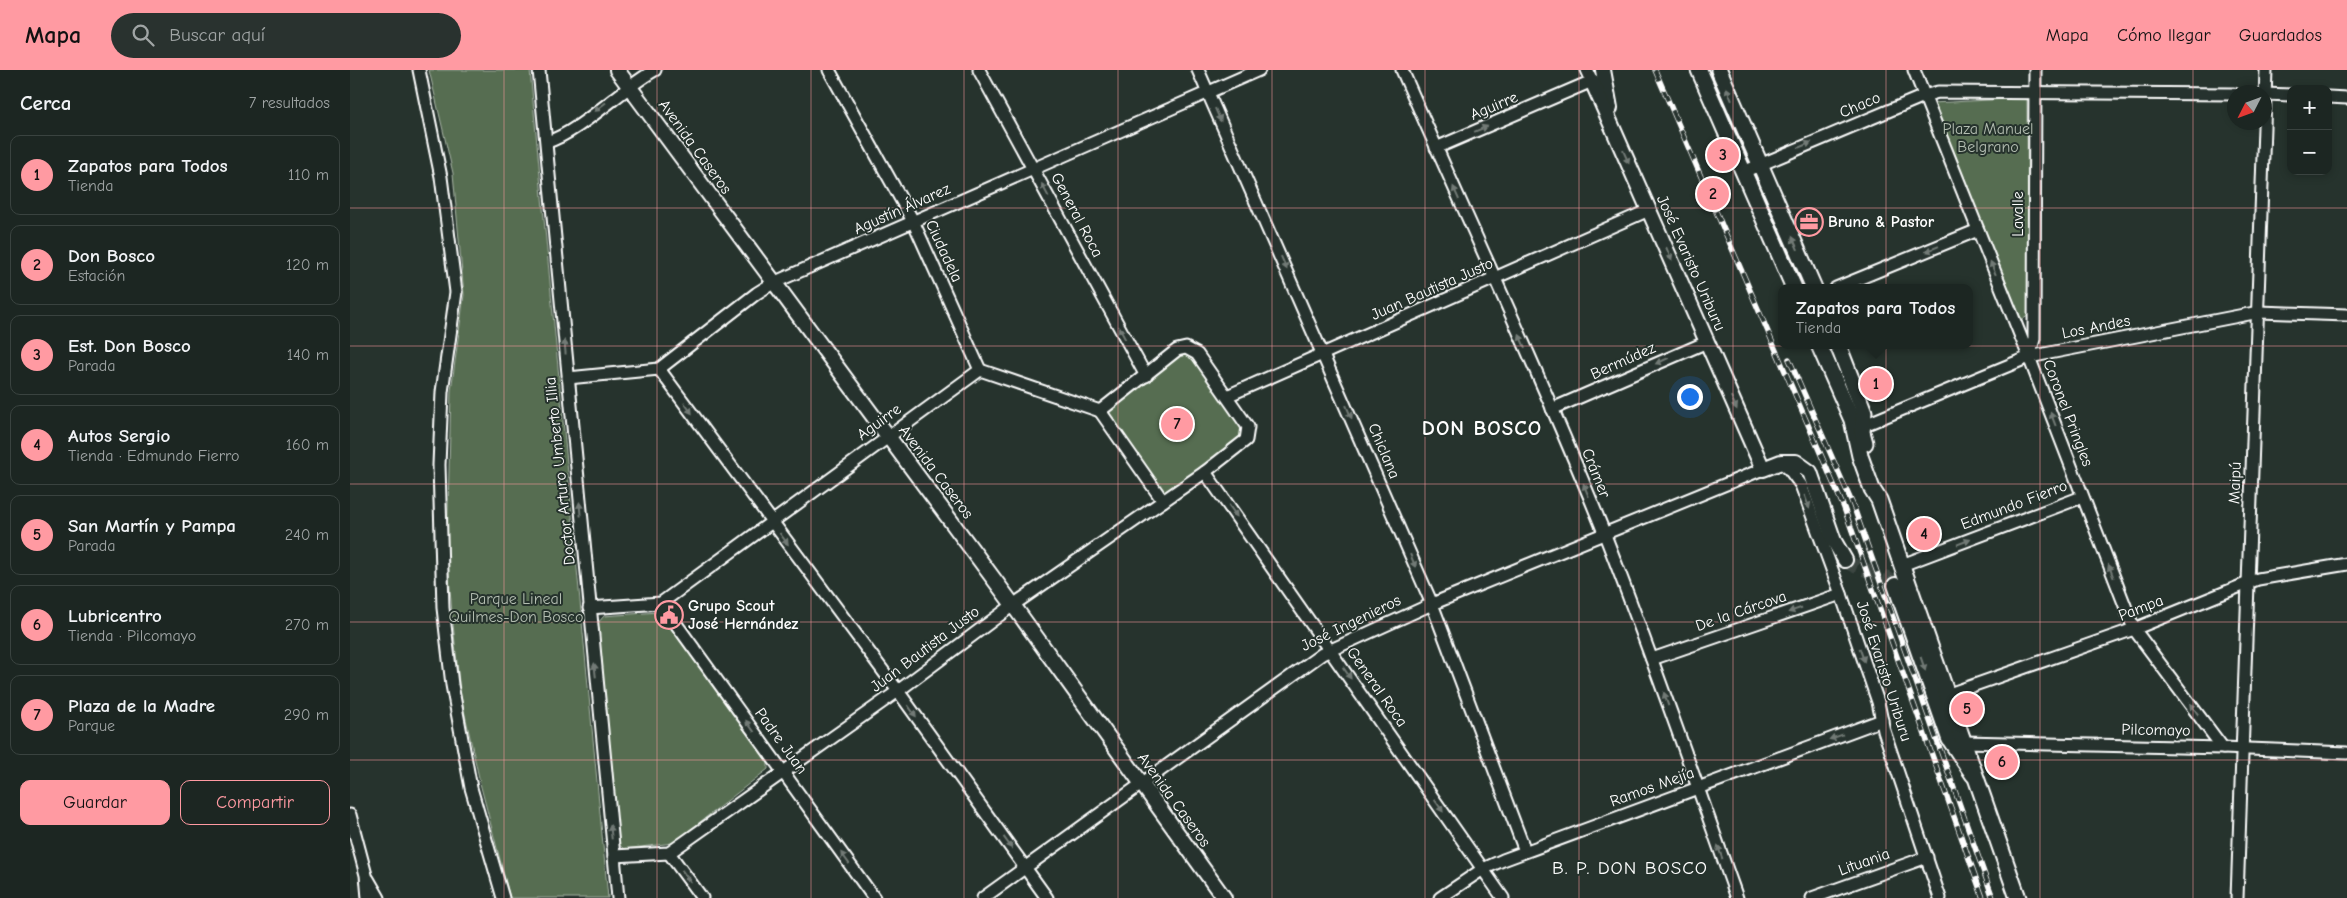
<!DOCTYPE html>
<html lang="es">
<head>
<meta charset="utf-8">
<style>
	:root { --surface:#1c2622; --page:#29322f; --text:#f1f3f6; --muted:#a0a5a5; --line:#3a4340; --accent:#ff9aa2 }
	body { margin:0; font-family:"Comic Neue",sans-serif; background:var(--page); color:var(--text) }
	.controls { position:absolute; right:15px; top:15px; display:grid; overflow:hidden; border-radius:10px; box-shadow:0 2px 8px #0003 }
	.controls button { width:45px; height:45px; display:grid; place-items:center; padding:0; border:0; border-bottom:1px solid var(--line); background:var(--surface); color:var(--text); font:25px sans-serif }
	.compass { position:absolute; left:1877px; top:15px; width:45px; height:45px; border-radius:50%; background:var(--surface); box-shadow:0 2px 8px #0003; rotate:228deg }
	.you { position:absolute; left:1339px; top:326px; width:18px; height:18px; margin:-12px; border:4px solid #fff; border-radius:50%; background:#1a73e8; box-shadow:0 0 0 8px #1a73e833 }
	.badge { display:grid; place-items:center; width:32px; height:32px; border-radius:50%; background:var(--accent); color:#111; font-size:16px; font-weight:700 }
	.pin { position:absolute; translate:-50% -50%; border:2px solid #fff; box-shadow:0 1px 5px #0006 }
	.popup { position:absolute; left:1428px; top:214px; width:195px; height:65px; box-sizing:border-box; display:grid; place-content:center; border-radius:10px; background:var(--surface); filter:drop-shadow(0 1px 4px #0005); font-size:16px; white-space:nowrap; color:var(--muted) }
	.popup b { font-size:19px; color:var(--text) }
	.popup::after { content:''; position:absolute; left:50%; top:100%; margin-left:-10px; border:10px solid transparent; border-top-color:var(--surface) }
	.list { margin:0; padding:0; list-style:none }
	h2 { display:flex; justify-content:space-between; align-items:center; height:65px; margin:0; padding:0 20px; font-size:21px }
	h2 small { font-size:16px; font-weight:400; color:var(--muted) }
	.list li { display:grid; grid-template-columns:32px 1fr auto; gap:15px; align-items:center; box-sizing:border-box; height:80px; margin:0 10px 10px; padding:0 10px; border:1px solid var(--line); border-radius:10px }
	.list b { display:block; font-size:19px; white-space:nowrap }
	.list p { margin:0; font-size:16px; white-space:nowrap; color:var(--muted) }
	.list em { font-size:16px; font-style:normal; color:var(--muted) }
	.actions { display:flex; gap:10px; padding:15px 20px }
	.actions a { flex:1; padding:11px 0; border:1px solid var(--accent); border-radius:10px; text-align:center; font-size:18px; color:var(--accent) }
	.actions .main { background:var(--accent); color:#111 }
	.icon { flex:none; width:28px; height:28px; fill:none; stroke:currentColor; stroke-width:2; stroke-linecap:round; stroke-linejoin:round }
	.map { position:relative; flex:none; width:1997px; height:828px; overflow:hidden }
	header { display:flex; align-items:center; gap:30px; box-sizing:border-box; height:70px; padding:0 25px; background:var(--accent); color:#111 }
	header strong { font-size:24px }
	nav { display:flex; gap:28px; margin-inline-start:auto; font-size:18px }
	.search { width:350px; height:45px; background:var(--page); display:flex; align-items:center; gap:12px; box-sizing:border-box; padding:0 18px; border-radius:28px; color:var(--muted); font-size:19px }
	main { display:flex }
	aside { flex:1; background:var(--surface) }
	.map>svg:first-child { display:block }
	.green { fill:#566d51; stroke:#aab6a8 }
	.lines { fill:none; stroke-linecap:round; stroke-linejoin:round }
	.tertiary-tunnel { stroke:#3c4742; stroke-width:14; stroke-dasharray:14 7; stroke-linecap:butt }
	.minor-casing { stroke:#fff; stroke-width:15 }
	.tertiary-casing { stroke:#fff; stroke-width:18 }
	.secondary-casing { stroke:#fff; stroke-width:19 }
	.minor { stroke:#26332d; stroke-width:11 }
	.tertiary { stroke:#26332d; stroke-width:14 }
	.secondary { stroke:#26332d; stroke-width:15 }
	.rail-casing { stroke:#fff; stroke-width:5.5 }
	.rail { stroke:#26332d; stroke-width:4; stroke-dasharray:11; stroke-linecap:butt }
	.oneway { fill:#727a76 }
	.grid { fill:none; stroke:#ff9aa2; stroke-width:1; stroke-opacity:0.55 }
	.labels { text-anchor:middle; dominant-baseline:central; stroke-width:4; stroke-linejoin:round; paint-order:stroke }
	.street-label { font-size:16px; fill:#fff; stroke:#26332d }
	.park-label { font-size:16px; fill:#b3bdb1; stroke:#26332d }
	.poi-label { font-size:16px; font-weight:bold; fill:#fff; stroke:#26332d; text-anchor:start }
	.quarter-label { font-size:19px; letter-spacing:1px; fill:#fff; stroke:#26332d }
	.district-label { font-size:21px; font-weight:bold; letter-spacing:1px; fill:#fff; stroke:#26332d }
</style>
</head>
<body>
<header>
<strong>Mapa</strong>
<div class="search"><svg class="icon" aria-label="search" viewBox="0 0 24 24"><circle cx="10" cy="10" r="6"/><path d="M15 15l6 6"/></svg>Buscar aquí</div>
<nav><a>Mapa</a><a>Cómo llegar</a><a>Guardados</a></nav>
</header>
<main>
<aside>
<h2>Cerca<small>7 resultados</small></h2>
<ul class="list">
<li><span class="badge">1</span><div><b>Zapatos para Todos</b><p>Tienda</p></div><em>110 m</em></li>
<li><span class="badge">2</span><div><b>Don Bosco</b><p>Estación</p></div><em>120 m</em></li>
<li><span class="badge">3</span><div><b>Est. Don Bosco</b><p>Parada</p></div><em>140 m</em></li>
<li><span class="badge">4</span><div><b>Autos Sergio</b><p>Tienda · Edmundo Fierro</p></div><em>160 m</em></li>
<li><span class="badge">5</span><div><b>San Martín y Pampa</b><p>Parada</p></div><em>240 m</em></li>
<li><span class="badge">6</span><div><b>Lubricentro</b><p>Tienda · Pilcomayo</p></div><em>270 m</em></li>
<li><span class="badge">7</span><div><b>Plaza de la Madre</b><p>Parque</p></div><em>290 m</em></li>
</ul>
<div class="actions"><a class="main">Guardar</a><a>Compartir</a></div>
</aside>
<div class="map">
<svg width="1997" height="828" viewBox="0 0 1997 828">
	<rect width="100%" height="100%" fill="#26332d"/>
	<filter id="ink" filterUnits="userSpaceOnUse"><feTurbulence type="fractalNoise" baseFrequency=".02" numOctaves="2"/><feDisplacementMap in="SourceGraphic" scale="10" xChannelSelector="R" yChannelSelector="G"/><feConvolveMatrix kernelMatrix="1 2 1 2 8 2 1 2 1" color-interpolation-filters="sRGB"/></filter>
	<g filter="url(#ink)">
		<g class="green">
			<path d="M 79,0 L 180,0 L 258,828 L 160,828 L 131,717 L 110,622 L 102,544 L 97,479 L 101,321 L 114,225 L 103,103 Z"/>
			<path d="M 1677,28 L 1678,246 L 1673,249 L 1670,246 L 1582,33 Z"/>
			<path d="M 836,278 L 898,364 L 813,431 L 750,341 Z"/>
			<path d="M 309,542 L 418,693 L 418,699 L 323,773 L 274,779 L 266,772 L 247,554 L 254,546 Z"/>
		</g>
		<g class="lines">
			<path class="tertiary-tunnel" d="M 1495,490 C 1511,503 1533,500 1545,515"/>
			<defs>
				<g id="minor">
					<path d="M 69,0 L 91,107 L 106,222 L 92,322 L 89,395 L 93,538 L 102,615 L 121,718 L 153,828"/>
					<path d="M 189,0 L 268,828"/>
					<path d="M 479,0 L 563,151 L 630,300"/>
					<path d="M 629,0 L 796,306"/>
					<path d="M 848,0 L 1082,534 L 1175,781"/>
					<path d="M 1052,0 C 1120,155 1192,308 1255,465 C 1302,585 1344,707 1387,828"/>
					<path d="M 1564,0 L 1679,287 L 1784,559 L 1873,678"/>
					<path d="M 1914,24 L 1941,25"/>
					<path d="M 1978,27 L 1997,28"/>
					<path d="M 197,72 C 230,62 271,19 305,0"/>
					<path d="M 1086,78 L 1242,11 L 1237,0"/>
					<path d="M 1393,102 L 1574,26 L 1588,22 L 1884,24"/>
					<path d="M 1486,218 L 1628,160"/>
					<path d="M 1679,287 L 1684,269 L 1685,0"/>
					<path d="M 309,299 L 548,621 L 697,828"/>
					<path d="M 218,308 L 309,299 L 407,223 L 423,213 L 909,0"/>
					<path d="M 877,326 L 1299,140"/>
					<path d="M 1202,339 L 1357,272"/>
					<path d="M 750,341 L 813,431"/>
					<path d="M 1512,356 L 1679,287 L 1909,242 L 1997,245"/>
					<path d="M 1431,392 L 1439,399 L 1451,415 L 1491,524 L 1528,632 L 1534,661 L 1590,828"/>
					<path d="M 855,402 L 1153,828"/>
					<path d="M 1552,495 L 1732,427"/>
					<path d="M 311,533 L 524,828"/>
					<path d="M 239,538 L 311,533 L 630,300 L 750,341 L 827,280 L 836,278 L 847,284 L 898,357 L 896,370 L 855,402 L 663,535 L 548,621 L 319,783 L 264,786"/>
					<path d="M 1302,589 L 1491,524"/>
					<path d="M 1599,624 L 1784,559 L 1908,509 L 1997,494"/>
					<path d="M 1614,672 L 1873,678 L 1997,683"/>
					<path d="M 0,745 L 16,805 L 18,828"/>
					<path d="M 319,783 L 352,828"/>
					<path d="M 18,809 L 29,828"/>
					<path d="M 633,828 L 972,584 L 1082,534 L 1413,399"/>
					<path d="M 1090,828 L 1133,799 L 1153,790 L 1532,650"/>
					<path d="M 1462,828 L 1577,787"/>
					<path d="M 1887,828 L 1916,0"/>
				</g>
				<g id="tertiary">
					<path d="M 267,0 L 663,535 L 874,828"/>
					<path d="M 1253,0 L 1260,38"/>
					<path d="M 1242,11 L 1413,399 L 1431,392 L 1446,392 L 1460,402 L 1484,471 L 1495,490"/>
					<path d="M 1545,515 L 1599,669 L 1623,705"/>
				</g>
				<g id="secondary">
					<path d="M 1349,0 L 1444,218"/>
					<path d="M 1369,0 L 1464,218"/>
					<path d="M 1469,275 L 1502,350 L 1510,386 L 1522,419 L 1529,430 L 1668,828"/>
					<path d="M 1488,275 L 1514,342 L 1512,362 L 1515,373"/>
				</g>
			</defs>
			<use href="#minor" class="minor-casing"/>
			<use href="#tertiary" class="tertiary-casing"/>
			<use href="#secondary" class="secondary-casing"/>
			<use href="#minor" class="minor"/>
			<use href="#tertiary" class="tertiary"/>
			<use href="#secondary" class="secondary"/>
			<defs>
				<g id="rail">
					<path d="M 1305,0 L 1494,438 L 1633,828"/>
					<path d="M 1439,289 L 1503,435 L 1643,828"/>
				</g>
			</defs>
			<use href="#rail" class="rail-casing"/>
			<use href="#rail" class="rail"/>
		</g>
		<defs><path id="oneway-solid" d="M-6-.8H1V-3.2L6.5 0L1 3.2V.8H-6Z" transform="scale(1.25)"/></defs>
		<g class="oneway">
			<use href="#oneway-solid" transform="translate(1379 24) rotate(-113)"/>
			<use href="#oneway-solid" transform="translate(250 37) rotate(143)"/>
			<use href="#oneway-solid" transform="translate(868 45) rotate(66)"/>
			<use href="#oneway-solid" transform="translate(1131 59) rotate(-23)"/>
			<use href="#oneway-solid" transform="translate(1455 75) rotate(-23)"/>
			<use href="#oneway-solid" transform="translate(1276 87) rotate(66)"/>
			<use href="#oneway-solid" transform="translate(695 120) rotate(-118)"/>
			<use href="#oneway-solid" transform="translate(1106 123) rotate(-114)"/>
			<use href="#oneway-solid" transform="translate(1445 173) rotate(-114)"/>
			<use href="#oneway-solid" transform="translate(1582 179) rotate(158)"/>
			<use href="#oneway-solid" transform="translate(1319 184) rotate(67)"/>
			<use href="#oneway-solid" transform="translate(934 193) rotate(66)"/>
			<use href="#oneway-solid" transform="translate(1643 198) rotate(-112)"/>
			<use href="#oneway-solid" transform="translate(772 263) rotate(-118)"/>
			<use href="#oneway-solid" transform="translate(1172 271) rotate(-114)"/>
			<use href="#oneway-solid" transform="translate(215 277) rotate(-95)"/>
			<use href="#oneway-solid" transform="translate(1312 291) rotate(156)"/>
			<use href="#oneway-solid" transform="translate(1384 333) rotate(66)"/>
			<use href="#oneway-solid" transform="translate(338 338) rotate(54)"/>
			<use href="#oneway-solid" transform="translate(999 342) rotate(67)"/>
			<use href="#oneway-solid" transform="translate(1703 349) rotate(-111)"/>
			<use href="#oneway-solid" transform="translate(1236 420) rotate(-112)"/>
			<use href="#oneway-solid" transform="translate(1457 432) rotate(70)"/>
			<use href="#oneway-solid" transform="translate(230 439) rotate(-95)"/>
			<use href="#oneway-solid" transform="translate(883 441) rotate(55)"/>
			<use href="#oneway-solid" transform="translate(434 469) rotate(53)"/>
			<use href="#oneway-solid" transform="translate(1614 472) rotate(-21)"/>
			<use href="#oneway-solid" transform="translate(1063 491) rotate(67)"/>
			<use href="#oneway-solid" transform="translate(1761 501) rotate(-111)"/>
			<use href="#oneway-solid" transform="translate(1445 540) rotate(161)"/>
			<use href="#oneway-solid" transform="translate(1512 585) rotate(71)"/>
			<use href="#oneway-solid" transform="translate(1573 594) rotate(71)"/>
			<use href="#oneway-solid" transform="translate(245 600) rotate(-96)"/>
			<use href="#oneway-solid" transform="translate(997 603) rotate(55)"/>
			<use href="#oneway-solid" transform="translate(1316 629) rotate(-109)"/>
			<use href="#oneway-solid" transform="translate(1844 639) rotate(-127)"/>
			<use href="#oneway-solid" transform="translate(562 641) rotate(54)"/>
			<use href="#oneway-solid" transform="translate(400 656) rotate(-126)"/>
			<use href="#oneway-solid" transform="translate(1486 667) rotate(160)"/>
			<use href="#oneway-solid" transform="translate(1089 736) rotate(55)"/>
			<use href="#oneway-solid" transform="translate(261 762) rotate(-96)"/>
			<use href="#oneway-solid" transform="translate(658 773) rotate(54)"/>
			<use href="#oneway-solid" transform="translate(1370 782) rotate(-109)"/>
			<use href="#oneway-solid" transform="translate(495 788) rotate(-126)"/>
			<use href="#oneway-solid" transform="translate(336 806) rotate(54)"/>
		</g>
	</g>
	<path class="grid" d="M 154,0 L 154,828M 307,0 L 307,828M 461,0 L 461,828M 614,0 L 614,828M 768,0 L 768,828M 922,0 L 922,828M 1075,0 L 1075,828M 1229,0 L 1229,828M 1383,0 L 1383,828M 1536,0 L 1536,828M 1690,0 L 1690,828M 1843,0 L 1843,828M 0,138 L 1997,138M 0,276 L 1997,276M 0,414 L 1997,414M 0,552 L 1997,552M 0,690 L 1997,690"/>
	<defs>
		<symbol id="office-ring" viewBox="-11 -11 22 22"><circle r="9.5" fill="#26332d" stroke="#ff9aa2" stroke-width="1.5"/><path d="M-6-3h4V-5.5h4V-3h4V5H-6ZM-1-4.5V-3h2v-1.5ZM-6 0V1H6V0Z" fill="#ff9aa2"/></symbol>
		<symbol id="civic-ring" viewBox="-11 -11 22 22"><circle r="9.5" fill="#26332d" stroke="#ff9aa2" stroke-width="1.5"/><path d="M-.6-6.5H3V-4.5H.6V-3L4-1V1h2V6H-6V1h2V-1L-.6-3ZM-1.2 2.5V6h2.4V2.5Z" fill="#ff9aa2"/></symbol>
	</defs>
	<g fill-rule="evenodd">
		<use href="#office-ring" x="1443" y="136" width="32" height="32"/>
		<use href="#civic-ring" x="303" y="529" width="32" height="32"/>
	</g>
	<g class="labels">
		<g class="street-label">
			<text transform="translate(1510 35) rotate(-23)">Chaco</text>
			<text transform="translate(1144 36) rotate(-23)">Aguirre</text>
			<text transform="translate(345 77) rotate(54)">Avenida Caseros</text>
			<text transform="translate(552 139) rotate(-24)">Agustín Álvarez</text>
			<text transform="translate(1668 144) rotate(-90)">Lavalle</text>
			<text transform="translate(727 145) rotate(62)">General Roca</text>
			<text transform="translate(594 181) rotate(65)">Ciudadela</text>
			<text transform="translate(1341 193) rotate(66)">José Evaristo Uriburu</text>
			<text transform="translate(1082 219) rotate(-24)">Juan Bautista Justo</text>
			<text transform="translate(1746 257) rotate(-11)">Los Andes</text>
			<text transform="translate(1273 291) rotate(-24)">Bermúdez</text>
			<text transform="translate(1718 343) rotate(69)">Coronel Pringles</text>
			<text transform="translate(529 352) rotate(-36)">Aguirre</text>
			<text transform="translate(1034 381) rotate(67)">Chiclana</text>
			<text transform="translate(210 401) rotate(-96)">Doctor Arturo Umberto Illia</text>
			<text transform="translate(586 402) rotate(53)">Avenida Caseros</text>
			<text transform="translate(1246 403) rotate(68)">Crámer</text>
			<text transform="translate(1885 413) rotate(-88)">Maipú</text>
			<text transform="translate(1664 435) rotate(-21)">Edmundo Fierro</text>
			<text transform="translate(1791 538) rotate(-21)">Pampa</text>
			<text transform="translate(1391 541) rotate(-19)">De la Cárcova</text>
			<text transform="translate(1001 553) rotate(-26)">José Ingenieros</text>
			<text transform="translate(575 579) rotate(-37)">Juan Bautista Justo</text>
			<text transform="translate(1534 601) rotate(72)">José Evaristo Uriburu</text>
			<text transform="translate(1027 617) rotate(55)">General Roca</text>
			<text transform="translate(1806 660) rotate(1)">Pilcomayo</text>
			<text transform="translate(431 671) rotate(54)">Padre Juan</text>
			<text transform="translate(1302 717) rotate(-20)">Ramos Mejía</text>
			<text transform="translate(824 730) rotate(54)">Avenida Caseros</text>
			<text transform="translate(1514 792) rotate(-20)">Lituania</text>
		</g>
		<g class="park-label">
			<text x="1638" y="59">Plaza Manuel<tspan x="1638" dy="18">Belgrano</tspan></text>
			<text x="166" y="529">Parque Lineal<tspan x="166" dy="18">Quilmes-Don Bosco</tspan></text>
		</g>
		<g class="poi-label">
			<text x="1478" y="152">Bruno &amp; Pastor</text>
			<text x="338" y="536">Grupo Scout<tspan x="338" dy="18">José Hernández</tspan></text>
		</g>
		<g class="quarter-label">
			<text x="1280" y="798">B. P. DON BOSCO</text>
		</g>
		<g class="district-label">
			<text x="1132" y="358">DON BOSCO</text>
		</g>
	</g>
</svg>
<div class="controls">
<button>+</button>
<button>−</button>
</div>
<svg class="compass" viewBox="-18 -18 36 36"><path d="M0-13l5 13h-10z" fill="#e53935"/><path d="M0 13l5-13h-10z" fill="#a0a5a5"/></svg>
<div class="you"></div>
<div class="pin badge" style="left:1526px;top:314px">1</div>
<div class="popup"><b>Zapatos para Todos</b>Tienda</div>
<div class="pin badge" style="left:1363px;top:124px">2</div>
<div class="pin badge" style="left:1373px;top:85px">3</div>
<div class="pin badge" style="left:1574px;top:464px">4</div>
<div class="pin badge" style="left:1617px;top:639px">5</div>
<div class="pin badge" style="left:1652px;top:692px">6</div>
<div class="pin badge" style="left:827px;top:354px">7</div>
</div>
</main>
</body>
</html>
